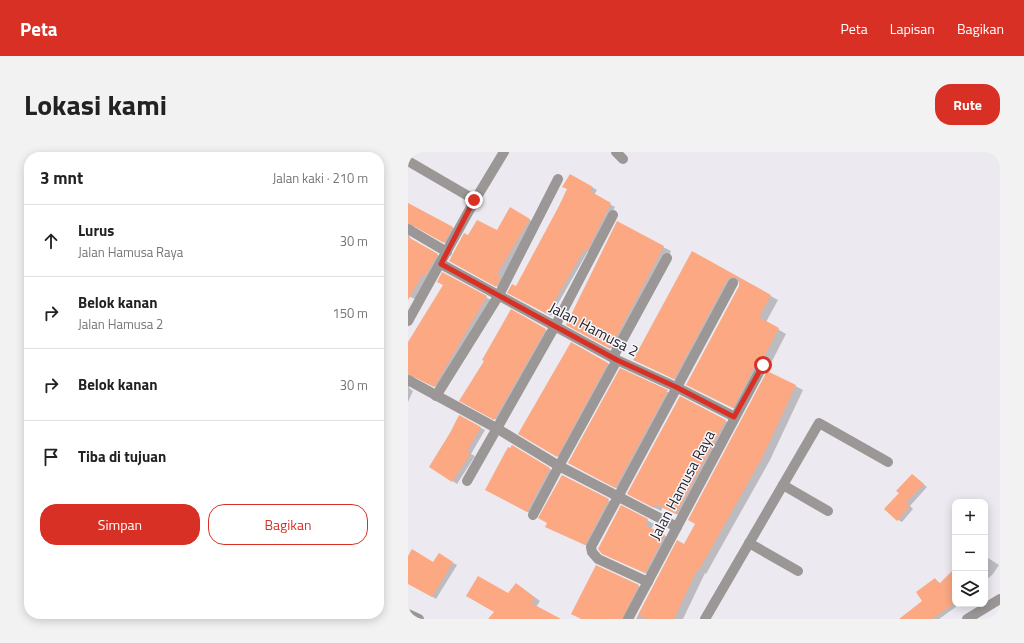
<!DOCTYPE html>
<html lang="id">
<head>
<meta charset="utf-8">
<style>
	:root { --surface:#fff; --page:#f2f2f2; --text:#222; --muted:#767676; --line:#e0e0e0; --accent:#d93025 }
	body { margin:0; font-family:"Titillium Web",sans-serif; background:var(--page); color:var(--text) }
	.controls { position:absolute; right:12px; bottom:12px; display:grid; overflow:hidden; border-radius:8px; box-shadow:0 2px 10px #0003 }
	.controls button { width:36px; height:36px; display:grid; place-items:center; padding:0; border:0; border-bottom:1px solid var(--line); background:var(--surface); color:var(--text); font:20px sans-serif }
	.stop { position:absolute; width:12px; height:12px; margin:-9px; border:3px solid #d93025; border-radius:50%; background:#fff }
	.stop.end { background:#d93025; border-color:#fff; box-shadow:0 1px 4px #0008 }
	.list { margin:0; padding:0; list-style:none }
	h2 { display:flex; justify-content:space-between; align-items:center; height:52px; margin:0; padding:0 16px; font-size:17px }
	h2 small { font-size:13px; font-weight:400; color:var(--muted) }
	.list li { display:grid; grid-template-columns:26px 1fr auto; gap:12px; align-items:center; box-sizing:border-box; height:72px; padding:0 16px; border-top:1px solid var(--line) }
	.list b { display:block; font-size:15px; white-space:nowrap }
	.list p { margin:0; font-size:13px; white-space:nowrap; color:var(--muted) }
	.list em { font-size:13px; font-style:normal; color:var(--muted) }
	.actions { display:flex; gap:8px; padding:12px 16px }
	.actions a { flex:1; padding:9px 0; border:1px solid var(--accent); border-radius:16px; text-align:center; font-size:14px; color:var(--accent) }
	.actions .main { background:var(--accent); color:#fff }
	.icon { flex:none; width:22px; height:22px; fill:none; stroke:currentColor; stroke-width:2; stroke-linecap:round; stroke-linejoin:round }
	.map { position:relative; flex:none; width:592px; height:467px; overflow:hidden; border-radius:16px }
	header { display:flex; align-items:center; gap:24px; box-sizing:border-box; height:56px; padding:0 20px; background:var(--accent); color:#fff }
	header strong { font-size:19px }
	nav { display:flex; gap:22px; margin-inline-start:auto; font-size:14px }
	.intro { display:flex; align-items:center; justify-content:space-between; box-sizing:border-box; height:96px; padding:0 24px }
	h1 { margin:0; font-size:28px }
	.button { padding:10px 18px; border-radius:16px; background:var(--accent); color:#fff; font-size:14px; font-weight:700 }
	main { display:flex; gap:24px; padding:0 24px }
	aside { flex:1; background:var(--surface); border-radius:16px; box-shadow:0 2px 10px #0003 }
	.map>svg:first-child { display:block }
	.shadow { fill:#0003 }
	.building { fill:#fba883 }
	.lines { fill:none; stroke-linecap:round; stroke-linejoin:round }
	.minor { stroke:#9b9796; stroke-width:10 }
	.route { stroke:#d93025; stroke-width:5 }
	.labels { text-anchor:middle; dominant-baseline:central; stroke-width:3; stroke-linejoin:round; paint-order:stroke }
	.street-label { font-size:15px; fill:#242325; stroke:#f9f7fe }
</style>
</head>
<body>
<header>
<strong>Peta</strong>
<nav><a>Peta</a><a>Lapisan</a><a>Bagikan</a></nav>
</header>
<div class="intro"><h1>Lokasi kami</h1><a class="button">Rute</a></div>
<main>
<aside>
<h2>3 mnt<small>Jalan kaki · 210 m</small></h2>
<ul class="list">
<li><svg class="icon" aria-label="ahead" viewBox="0 0 24 24"><path d="M12 20V5M6 11l6-6 6 6"/></svg><div><b>Lurus</b><p>Jalan Hamusa Raya</p></div><em>30 m</em></li>
<li><svg class="icon" aria-label="right" viewBox="0 0 24 24"><path d="M7 20v-9h11M14 6l5 5-5 5"/></svg><div><b>Belok kanan</b><p>Jalan Hamusa 2</p></div><em>150 m</em></li>
<li><svg class="icon" aria-label="right" viewBox="0 0 24 24"><path d="M7 20v-9h11M14 6l5 5-5 5"/></svg><div><b>Belok kanan</b></div><em>30 m</em></li>
<li><svg class="icon" aria-label="arrive" viewBox="0 0 24 24"><path d="M6 21V4h12l-3 4 3 4H6"/></svg><div><b>Tiba di tujuan</b></div></li>
</ul>
<div class="actions"><a class="main">Simpan</a><a>Bagikan</a></div>
</aside>
<div class="map">
<svg width="592" height="467" viewBox="0 0 592 467">
	<rect width="100%" height="100%" fill="#eceaf0"/>
	<g class="shadow">
		<path d="M 162,23 L 189,38 L 186,43 L 207,55 L 183,101 L 180,99 L 143,164 L 101,140 L 109,136 L 160,37 Z"/>
		<path d="M 0,52 L 51,79 L 43,94 L 11,75 L 7,74 L 1,77 L 0,81 Z"/>
		<path d="M 103,57 L 127,71 L 94,126 L 98,129 L 94,137 L 42,108 L 61,85 L 89,80 Z"/>
		<path d="M 0,82 L 3,87 L 36,107 L 9,148 L 0,144 Z"/>
		<path d="M 255,95 L 263,99 L 210,200 L 159,172 Z"/>
		<path d="M 285,101 L 370,148 L 358,170 L 378,182 L 363,211 L 357,214 L 333,260 L 287,237 L 332,134 L 332,129 L 327,132 L 274,231 L 226,208 Z"/>
		<path d="M 35,122 L 85,149 L 33,238 L 10,225 L 7,225 L 1,228 L 1,236 L 5,239 L 0,250 L 0,192 L 36,133 Z"/>
		<path d="M 103,159 L 143,181 L 92,270 L 53,248 L 77,209 Z"/>
		<path d="M 164,192 L 206,215 L 156,308 L 112,281 Z"/>
		<path d="M 212,218 L 266,243 L 214,339 L 168,315 Z"/>
		<path d="M 360,220 L 395,238 L 362,308 L 298,422 L 297,421 L 275,467 L 228,467 L 270,390 L 276,393 L 288,372 Z"/>
		<path d="M 272,245 L 325,273 L 276,366 L 255,355 L 253,359 L 228,346 Z"/>
		<path d="M 52,265 L 77,278 L 63,302 L 67,304 L 49,332 L 22,314 Z"/>
		<path d="M 104,294 L 147,320 L 125,363 L 79,337 Z"/>
		<path d="M 505,323 L 519,335 L 502,354 L 505,357 L 494,370 L 490,368 L 492,341 Z"/>
		<path d="M 154,324 L 207,352 L 184,396 L 145,378 Z"/>
		<path d="M 239,368 L 246,372 L 243,377 L 263,387 L 244,424 L 202,405 Z"/>
		<path d="M 31,403 L 49,413 L 28,447 L 0,430 L 0,406 L 26,411 Z"/>
		<path d="M 577,404 L 591,413 L 585,422 L 577,429 Z"/>
		<path d="M 547,418 L 547,452 L 552,452 L 531,467 L 496,467 L 515,450 L 527,427 L 533,432 Z"/>
		<path d="M 230,434 L 238,438 L 223,467 L 174,467 Z"/>
		<path d="M 113,435 L 132,449 L 128,455 L 142,467 L 88,467 L 87,459 L 100,442 Z"/>
	</g>
	<g class="building">
		<path d="M 162,22 L 185,35 L 182,39 L 203,51 L 179,99 L 176,98 L 139,162 L 99,141 L 104,132 L 108,134 L 151,54 L 159,37 L 154,35 Z"/>
		<path d="M 0,51 L 45,75 L 36,91 L 0,71 Z"/>
		<path d="M 102,55 L 122,67 L 89,122 L 93,125 L 88,135 L 41,109 L 56,81 L 60,83 L 69,68 L 89,78 Z"/>
		<path d="M 209,69 L 256,94 L 202,197 L 158,173 Z"/>
		<path d="M 0,85 L 30,102 L 17,124 L 15,122 L 0,148 Z"/>
		<path d="M 284,99 L 363,143 L 351,165 L 371,176 L 355,207 L 349,210 L 325,256 L 278,233 L 331,134 L 331,128 L 328,125 L 322,125 L 319,128 L 266,227 L 225,208 Z"/>
		<path d="M 34,120 L 79,144 L 26,235 L 0,222 L 0,190 L 35,133 L 29,130 Z"/>
		<path d="M 103,157 L 138,177 L 86,268 L 51,249 L 76,209 L 74,208 Z"/>
		<path d="M 163,190 L 200,211 L 149,305 L 110,282 Z"/>
		<path d="M 212,216 L 260,238 L 207,336 L 160,311 Z"/>
		<path d="M 359,219 L 388,233 L 355,304 L 291,418 L 289,418 L 266,467 L 239,467 L 230,463 L 269,388 L 276,392 L 287,372 L 280,368 Z"/>
		<path d="M 272,244 L 318,268 L 268,362 L 247,352 L 246,356 L 219,342 Z"/>
		<path d="M 51,263 L 73,275 L 59,299 L 63,301 L 44,330 L 21,315 L 42,281 Z"/>
		<path d="M 104,293 L 142,316 L 119,360 L 77,338 L 100,295 L 102,296 Z"/>
		<path d="M 504,322 L 516,332 L 498,351 L 502,354 L 489,369 L 476,357 L 491,341 L 488,339 Z"/>
		<path d="M 154,323 L 201,347 L 177,393 L 137,375 L 139,371 L 130,366 Z"/>
		<path d="M 213,353 L 240,367 L 237,373 L 257,383 L 237,421 L 194,402 L 190,397 Z"/>
		<path d="M 4,397 L 25,410 L 31,401 L 45,410 L 24,445 L 0,432 L 0,404 Z"/>
		<path d="M 188,413 L 231,433 L 214,467 L 173,467 L 163,462 Z"/>
		<path d="M 547,416 L 547,451 L 524,467 L 491,467 L 514,449 L 508,440 L 527,426 L 531,432 Z"/>
		<path d="M 70,424 L 100,441 L 108,431 L 127,446 L 123,451 L 153,467 L 80,467 L 86,460 L 58,444 Z"/>
	</g>
	<g class="lines">
		<g class="minor">
			<path d="M 208,0 L 215,7"/>
			<path d="M 0,9 L 67,48"/>
			<path d="M 0,77 L 39,100"/>
			<path d="M 33,112 L 209,208 L 268,235 L 327,265"/>
			<path d="M 0,169 L 67,48 L 96,0"/>
			<path d="M 205,205 L 259,106"/>
			<path d="M 0,228 L 90,277 L 151,314 L 269,375"/>
			<path d="M 28,244 L 91,143 L 150,27"/>
			<path d="M 59,329 L 147,174 L 205,63"/>
			<path d="M 375,333 L 420,359"/>
			<path d="M 125,363 L 151,314 L 209,208"/>
			<path d="M 341,391 L 390,419"/>
			<path d="M 240,430 L 190,407 L 184,400 L 183,395 L 325,131"/>
			<path d="M 0,462 L 11,467"/>
			<path d="M 220,467 L 355,213"/>
			<path d="M 297,467 L 411,271 L 480,310"/>
			<path d="M 559,467 L 592,447"/>
		</g>
	</g>
	<g class="lines">
		<path class="route" d="M 66,48 L 33,112 L 209,208 L 268,235 L 326,265 L 355,213"/>
	</g>
	<g class="labels">
		<g class="street-label">
			<text transform="translate(186 177) rotate(28)">Jalan Hamusa 2</text>
			<text transform="translate(274 333) rotate(-62)">Jalan Hamusa Raya</text>
		</g>
	</g>
</svg>
<div class="controls">
<button>+</button>
<button>−</button>
<button><svg class="icon" aria-label="layers" viewBox="0 0 24 24"><path d="M12 4l9 5-9 5-9-5zM3 14l9 5 9-5"/></svg></button>
</div>
<div class="stop" style="left:355px;top:213px"></div>
<div class="stop end" style="left:66px;top:48px"></div>
</div>
</main>
</body>
</html>
